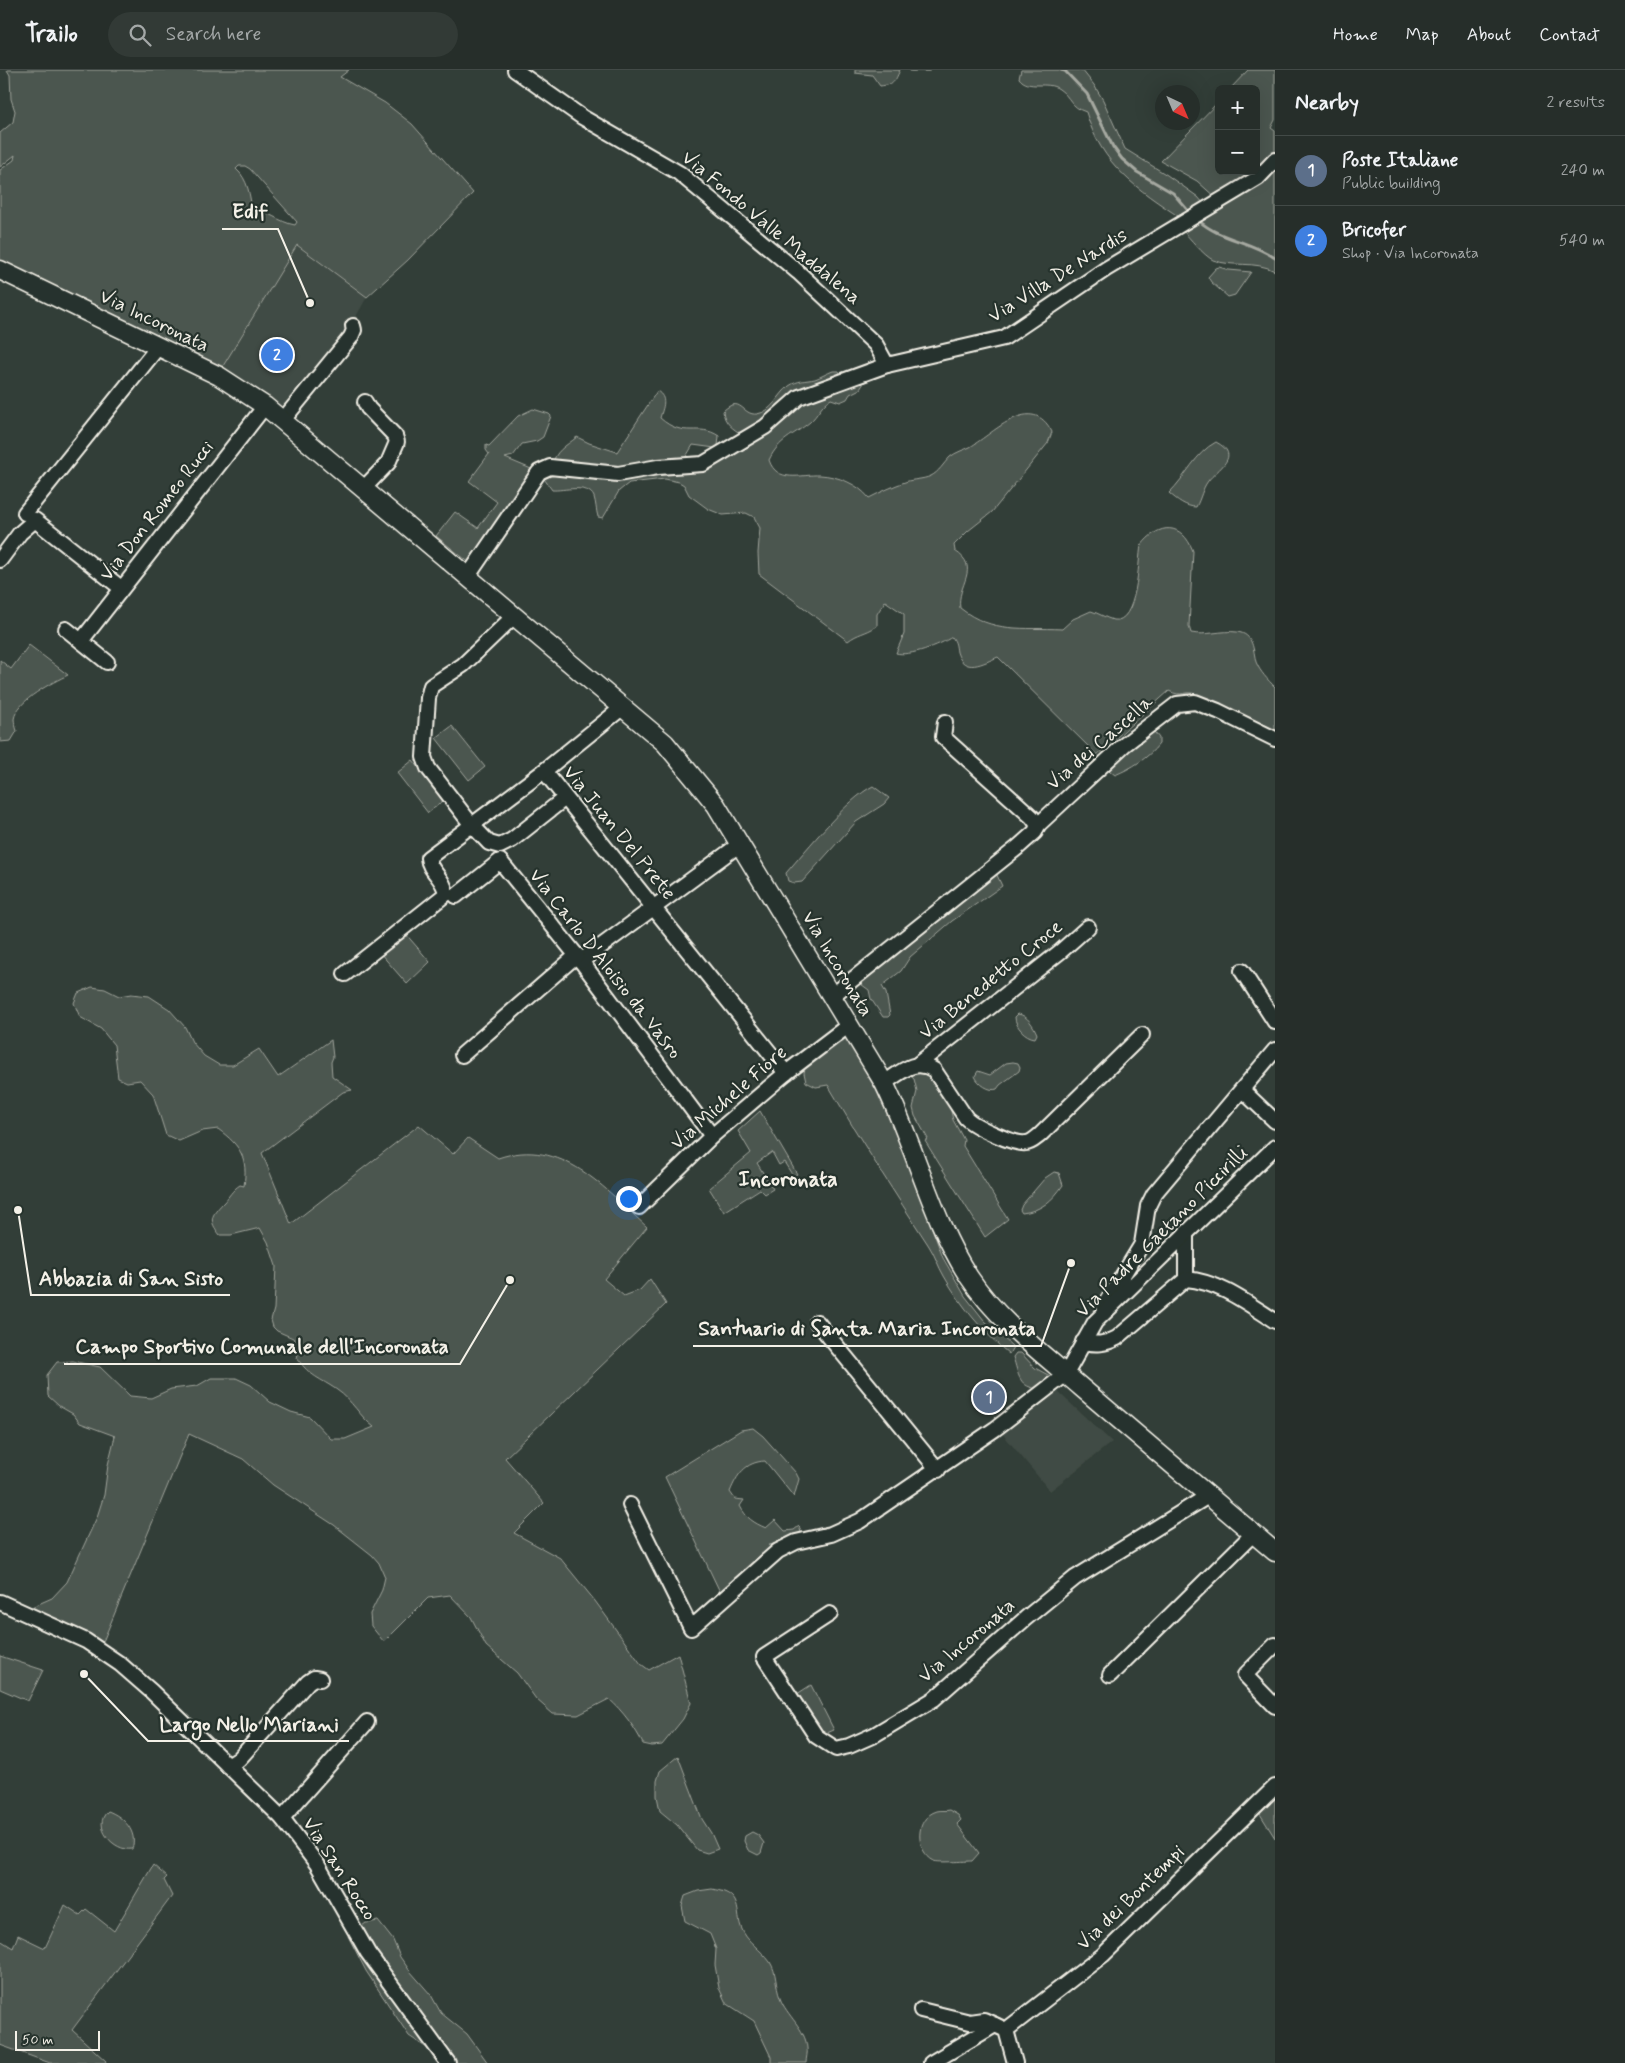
<!DOCTYPE html>
<html lang="en">
<head>
<meta charset="utf-8">
<style>
	:root { --surface:#262e2a; --page:#323a36; --text:#f1f3f6; --muted:#a4a8a8; --line:#424a47; --accent:#95b2f1 }
	body { margin:0; font-family:Mynerve,sans-serif; background:var(--page); color:var(--text) }
	.controls { position:absolute; right:15px; top:15px; display:grid; overflow:hidden; border-radius:8px; box-shadow:0 5px 20px #0002 }
	.controls button { width:45px; height:45px; display:grid; place-items:center; padding:0; border:0; border-bottom:1px solid var(--line); background:var(--surface); color:var(--text); font:25px sans-serif }
	.compass { position:absolute; left:1155px; top:15px; width:45px; height:45px; border-radius:50%; background:var(--surface); box-shadow:0 5px 20px #0002; rotate:136deg }
	.scale { position:absolute; left:15px; bottom:12px; width:85px; box-sizing:border-box; padding-left:5px; border:2px solid #f4f1e8; border-top:0; font-size:14px; line-height:18px; white-space:nowrap; color:#f4f1e8; -webkit-text-stroke:4px #26332d; paint-order:stroke }
	.you { position:absolute; left:628px; top:1128px; width:18px; height:18px; margin:-12px; border:4px solid #fff; border-radius:50%; background:#1a73e8; box-shadow:0 0 0 8px #1a73e833 }
	.badge { display:grid; place-items:center; width:32px; height:32px; border-radius:50%; background:var(--accent); color:#fff; font-size:16px; font-weight:700 }
	.pin { position:absolute; translate:-50% -50%; border:2px solid #fff; box-shadow:0 1px 5px #0006 }
	.list { margin:0; padding:0; list-style:none }
	h2 { display:flex; justify-content:space-between; align-items:center; height:65px; margin:0; padding:0 20px; font-size:21px }
	h2 small { font-size:16px; font-weight:400; color:var(--muted) }
	.list li { display:grid; grid-template-columns:32px 1fr auto; gap:15px; align-items:center; box-sizing:border-box; height:70px; padding:0 20px; border-top:1px solid var(--line) }
	.list b { display:block; font-size:19px; white-space:nowrap }
	.list p { margin:0; font-size:16px; white-space:nowrap; color:var(--muted) }
	.list em { font-size:16px; font-style:normal; color:var(--muted) }
	.icon { flex:none; width:28px; height:28px; fill:none; stroke:currentColor; stroke-width:2; stroke-linecap:round; stroke-linejoin:round }
	.map { position:relative; flex:none; width:1275px; height:1993px; overflow:hidden }
	header { display:flex; align-items:center; gap:30px; box-sizing:border-box; height:70px; padding:0 25px; background:var(--surface); border-bottom:1px solid var(--line) }
	header strong { font-size:24px }
	nav { display:flex; gap:28px; margin-inline-start:auto; font-size:18px }
	.search { width:350px; height:45px; background:var(--page); display:flex; align-items:center; gap:12px; box-sizing:border-box; padding:0 18px; border-radius:28px; color:var(--muted); font-size:19px }
	main { display:flex }
	aside { flex:1; background:var(--surface) }
	.map>svg:first-child { display:block }
	.built { fill:#404b44 }
	.green { fill:#4c564f; stroke:#a0a49c; fill-rule:evenodd }
	.lines { fill:none; stroke-linecap:round; stroke-linejoin:round }
	.stream { stroke:#a6a9a1; stroke-width:3 }
	.minor-casing { stroke:#f4f1e8; stroke-width:18 }
	.major-casing { stroke:#f4f1e8; stroke-width:21 }
	.minor { stroke:#26332d; stroke-width:14 }
	.major { stroke:#26332d; stroke-width:18 }
	.labels { text-anchor:middle; dominant-baseline:central; stroke-width:4.5; stroke-linejoin:round; paint-order:stroke }
	.street-label { font-size:20px; fill:#f4f1e8; stroke:#26332d }
	.quarter-label { font-size:22px; font-weight:bold; fill:#f4f1e8; stroke:#26332d }
	.leader { fill:none; stroke:#f4f1e8; stroke-width:2 }
	.callout-dot { fill:#f4f1e8; stroke:#26332d; stroke-width:2 }
	.callout-label { font-size:21px; text-anchor:middle; font-weight:bold; fill:#f4f1e8; stroke:#26332d; stroke-width:4.5; stroke-linejoin:round; paint-order:stroke }
</style>
</head>
<body>
<header>
<strong>Trailo</strong>
<div class="search"><svg class="icon" aria-label="search" viewBox="0 0 24 24"><circle cx="10" cy="10" r="6"/><path d="M15 15l6 6"/></svg>Search here</div>
<nav><a>Home</a><a>Map</a><a>About</a><a>Contact</a></nav>
</header>
<main>
<div class="map">
<svg width="1275" height="1993" viewBox="0 0 1275 1993">
	<rect width="100%" height="100%" fill="#323e38"/>
	<filter id="ink" filterUnits="userSpaceOnUse"><feTurbulence type="fractalNoise" baseFrequency=".02" numOctaves="2"/><feDisplacementMap in="SourceGraphic" scale="10" xChannelSelector="R" yChannelSelector="G"/><feConvolveMatrix kernelMatrix="1 2 1 2 8 2 1 2 1" color-interpolation-filters="sRGB"/></filter>
	<g filter="url(#ink)">
		<g class="built">
			<path d="M 297,175 L 367,227 L 349,259 L 282,341 L 215,301 L 223,296 Z"/>
			<path d="M 1055,1319 L 1112,1372 L 1050,1421 L 1001,1362 Z"/>
		</g>
		<g class="green">
			<path d="M 7,0 L 349,0 L 340,7 L 385,33 L 412,54 L 473,123 L 408,190 L 367,227 L 297,175 L 223,296 L 215,301 L 0,193 L 0,100 L 14,90 L 15,85 L 0,97 L 0,63 L 13,52 L 15,41 L 11,29 L 10,5 ZM 239,96 L 245,96 L 250,99 L 297,152 L 295,155 C 278,152 270,141 252,140 C 250,126 248,109 236,99 Z"/>
			<path d="M 855,0 L 900,0 C 894,13 895,14 880,16 L 872,5 L 855,3 Z"/>
			<path d="M 1021,0 L 1082,0 L 1094,15 L 1103,30 L 1125,79 L 1167,105 L 1198,127 L 1204,134 L 1181,148 C 1137,119 1101,95 1086,42 C 1070,37 1071,27 1059,19 C 1046,10 1029,21 1019,8 Z"/>
			<path d="M 1248,0 L 1275,0 L 1275,50 L 1271,58 L 1275,61 L 1275,82 L 1264,96 L 1216,128 L 1197,111 L 1161,91 L 1219,31 L 1219,101 L 1256,101 L 1256,19 L 1230,19 Z"/>
			<path d="M 1275,100 L 1275,201 C 1254,190 1233,198 1213,190 C 1203,185 1190,168 1182,160 Z"/>
			<path d="M 1219,197 L 1229,200 L 1251,202 L 1235,225 L 1228,227 L 1211,212 L 1208,207 L 1216,198 Z"/>
			<path d="M 833,301 L 839,301 L 841,307 L 743,365 C 733,359 724,353 723,341 C 741,324 742,346 757,344 C 772,342 778,325 789,316 C 798,310 805,311 815,309 C 821,307 827,303 833,301 Z"/>
			<path d="M 868,307 L 860,319 L 850,324 L 847,329 L 840,332 L 831,329 C 821,335 818,345 810,352 C 793,366 779,369 769,390 C 777,414 801,404 820,405 C 838,406 858,414 869,428 C 881,422 893,416 905,412 C 913,409 922,410 931,406 C 939,402 943,394 950,387 C 956,382 964,380 970,377 C 995,362 1032,322 1052,362 L 1048,373 L 992,442 L 968,461 L 954,475 L 955,481 C 982,498 956,515 960,538 C 993,564 1023,557 1062,559 L 1073,549 L 1091,541 C 1098,543 1106,548 1113,550 C 1138,555 1138,490 1141,476 C 1159,452 1182,452 1193,481 L 1189,556 L 1191,563 C 1206,566 1222,560 1237,562 C 1254,564 1253,580 1256,592 C 1260,602 1268,610 1275,617 L 1275,665 L 1195,624 C 1186,620 1182,628 1169,621 L 1097,685 L 998,587 C 983,593 964,605 957,582 C 956,576 956,572 952,567 C 940,575 909,587 896,583 L 904,564 L 904,544 L 885,531 L 877,544 L 877,556 C 865,564 858,563 848,571 L 759,504 L 758,483 L 760,458 L 754,447 L 746,443 L 723,445 L 708,439 L 689,425 L 684,415 L 679,412 L 665,409 L 629,413 L 619,421 L 603,448 L 598,447 C 596,440 596,433 594,427 C 588,413 563,421 552,420 L 542,406 L 547,401 L 701,397 L 800,329 Z"/>
			<path d="M 657,321 C 668,328 663,337 660,348 C 685,370 698,352 719,366 L 718,376 L 715,378 L 693,375 L 684,390 L 633,400 L 552,397 C 554,381 566,376 577,367 L 589,373 L 617,382 Z"/>
			<path d="M 533,339 L 549,344 L 551,346 L 543,367 L 537,371 L 522,374 L 513,386 L 505,388 L 536,401 L 471,494 L 436,466 L 455,442 L 478,458 L 497,432 L 469,411 L 489,384 L 486,380 L 486,375 L 489,376 L 518,346 Z"/>
			<path d="M 1216,372 C 1243,386 1217,399 1208,411 C 1202,419 1201,428 1196,437 C 1186,437 1177,430 1169,423 C 1186,407 1195,383 1216,372 Z"/>
			<path d="M 29,575 L 68,605 C 53,612 17,630 14,649 C 14,652 16,657 17,661 L 11,671 L 0,672 L 0,590 L 11,599 Z"/>
			<path d="M 452,656 L 485,697 L 469,710 L 436,668 Z"/>
			<path d="M 1151,658 L 1159,668 L 1159,674 C 1148,688 1132,698 1115,705 L 1105,697 Z"/>
			<path d="M 413,690 L 444,730 L 428,743 L 397,703 Z"/>
			<path d="M 873,716 L 889,728 L 884,734 L 856,752 L 802,812 L 794,813 L 788,811 L 786,803 C 807,779 847,729 873,716 Z"/>
			<path d="M 996,803 L 1002,816 L 952,851 L 910,887 L 901,901 L 882,916 L 886,923 L 890,945 L 888,947 L 883,947 L 871,929 L 869,920 L 858,912 Z"/>
			<path d="M 404,862 L 430,892 L 407,914 L 380,883 Z"/>
			<path d="M 92,917 L 105,919 L 119,926 L 131,924 L 149,926 L 169,939 L 185,957 L 192,972 L 204,986 L 219,995 L 233,995 L 259,979 L 278,1007 L 331,970 L 333,987 L 331,992 L 332,1006 L 352,1020 L 343,1022 L 262,1083 L 291,1154 L 419,1055 L 453,1084 L 468,1068 L 498,1088 C 562,1066 605,1119 647,1157 L 604,1209 L 624,1226 L 640,1220 L 650,1209 L 666,1234 L 505,1388 L 544,1433 L 514,1463 L 560,1488 L 595,1531 L 641,1594 L 649,1600 L 678,1584 L 691,1633 L 683,1649 L 662,1675 L 652,1676 L 643,1674 C 636,1659 622,1640 609,1629 L 578,1645 L 553,1644 L 536,1629 L 517,1603 L 486,1576 L 471,1547 L 450,1525 L 428,1528 L 384,1572 L 371,1556 L 370,1544 L 382,1520 L 385,1507 L 379,1493 L 372,1485 L 334,1455 L 273,1415 L 243,1389 L 189,1364 L 102,1574 L 27,1539 L 52,1528 L 67,1512 L 97,1447 L 104,1425 L 108,1395 L 115,1366 L 80,1353 L 73,1344 L 59,1336 L 48,1326 L 47,1305 L 57,1292 L 73,1291 L 100,1297 L 130,1326 L 151,1328 L 171,1319 L 197,1316 L 211,1308 L 236,1308 L 251,1315 L 270,1332 L 291,1342 L 310,1347 L 331,1369 L 345,1369 L 374,1357 C 360,1347 352,1330 337,1320 C 320,1308 310,1307 297,1288 L 300,1276 L 293,1268 L 277,1261 L 273,1257 L 271,1250 L 274,1239 L 276,1196 L 268,1172 L 260,1158 L 231,1165 L 220,1165 C 208,1150 211,1146 223,1133 C 229,1127 232,1120 240,1115 L 244,1116 C 248,1088 241,1076 218,1059 L 202,1061 L 179,1071 L 166,1065 L 153,1024 L 140,1010 L 127,1012 L 118,1008 L 114,975 L 101,959 L 80,947 L 74,933 L 78,923 Z"/>
			<path d="M 1018,944 C 1027,945 1034,956 1037,964 L 1035,968 C 1025,967 1015,956 1015,947 Z"/>
			<path d="M 846,964 L 853,980 L 876,1020 L 904,1081 L 943,1188 L 965,1226 L 984,1250 L 1013,1277 L 1009,1284 C 983,1262 961,1236 944,1206 C 938,1196 935,1185 929,1176 C 894,1122 860,1070 828,1015 L 816,1017 L 806,1012 L 804,1003 L 805,997 Z"/>
			<path d="M 1013,992 L 1018,993 L 1020,997 L 1019,1001 L 1000,1015 L 997,1019 C 990,1022 978,1014 975,1006 L 978,1001 L 990,1005 L 1006,993 Z"/>
			<path d="M 923,996 L 948,1027 L 953,1050 L 964,1070 L 963,1076 L 1008,1149 L 985,1167 L 925,1071 L 928,1069 L 915,1046 L 913,1038 L 917,1021 L 914,1009 L 908,1004 Z"/>
			<path d="M 760,1041 L 797,1104 L 793,1106 L 784,1092 L 779,1095 L 772,1082 L 757,1093 L 773,1119 L 765,1124 L 760,1119 L 724,1142 L 709,1118 L 751,1083 L 738,1061 Z"/>
			<path d="M 1054,1102 L 1059,1103 L 1063,1115 C 1053,1130 1041,1141 1022,1143 L 1020,1140 L 1022,1135 L 1045,1108 Z"/>
			<path d="M 1016,1283 L 1021,1283 L 1035,1298 L 1052,1307 L 1041,1319 C 1018,1318 1019,1305 1013,1287 Z"/>
			<path d="M 753,1358 L 763,1366 L 796,1403 L 799,1409 L 794,1427 L 765,1391 C 745,1392 737,1405 730,1422 L 735,1429 L 744,1430 L 740,1436 C 746,1448 754,1453 766,1458 L 775,1450 L 785,1461 L 794,1460 L 799,1456 L 801,1462 L 779,1473 L 769,1475 L 771,1478 L 721,1524 L 665,1407 L 741,1360 Z"/>
			<path d="M 0,1586 L 43,1600 L 28,1631 L 0,1619 Z"/>
			<path d="M 811,1615 L 834,1660 L 822,1665 L 797,1624 Z"/>
			<path d="M 678,1686 L 702,1749 L 711,1763 L 718,1779 L 707,1783 L 697,1780 L 677,1755 L 660,1741 L 657,1726 L 657,1711 L 660,1701 Z"/>
			<path d="M 1275,1721 L 1275,1768 L 1257,1739 Z"/>
			<path d="M 949,1740 L 958,1745 L 961,1750 L 957,1754 L 979,1783 L 972,1791 C 967,1791 937,1793 934,1791 C 915,1781 914,1748 937,1741 C 941,1740 945,1741 949,1740 Z"/>
			<path d="M 108,1741 C 124,1747 138,1762 132,1779 C 114,1782 91,1756 108,1741 Z"/>
			<path d="M 752,1762 L 758,1765 L 764,1773 L 761,1783 L 758,1785 L 748,1780 L 744,1771 L 745,1766 Z"/>
			<path d="M 153,1795 L 167,1807 L 164,1810 L 172,1826 L 72,1960 L 106,1991 L 105,1993 L 50,1993 L 0,1975 L 0,1870 L 13,1878 L 18,1865 L 45,1878 L 65,1835 L 80,1845 L 86,1839 L 114,1861 Z"/>
			<path d="M 712,1819 C 721,1821 730,1822 735,1831 C 739,1839 738,1849 741,1857 C 746,1872 761,1879 770,1892 C 777,1903 775,1915 780,1928 C 786,1945 806,1959 807,1978 C 808,1983 806,1988 806,1993 L 771,1993 L 771,1987 L 754,1951 L 726,1933 L 719,1918 L 715,1895 L 716,1879 L 710,1864 L 685,1851 L 682,1836 L 685,1826 L 698,1821 Z"/>
			<path d="M 378,1851 L 393,1870 L 400,1887 L 410,1901 L 431,1925 L 441,1943 L 467,1964 L 488,1993 L 440,1993 L 427,1978 L 409,1966 L 366,1901 L 348,1866 L 366,1853 Z"/>
		</g>
		<g class="lines">
			<g class="stream">
				<path d="M 911,0 L 929,0"/>
				<path d="M 1061,0 L 1065,1 L 1087,24 L 1113,77 L 1122,89 L 1137,102 L 1173,123 L 1191,144"/>
				<path d="M 1198,150 C 1220,170 1251,171 1275,188"/>
			</g>
			<defs>
				<g id="minor">
					<path d="M 515,0 L 582,47 L 679,103 L 798,202 L 876,275 L 887,295"/>
					<path d="M 283,350 L 351,267 L 354,260 L 353,256"/>
					<path d="M 364,418 L 388,393 L 397,372 L 395,366 L 368,338 L 365,332"/>
					<path d="M 25,443 L 158,277"/>
					<path d="M 0,490 L 20,463 L 35,450 L 121,518"/>
					<path d="M 468,506 L 539,402 L 550,397 L 618,404 L 658,397 L 703,394 L 765,357 L 799,327 L 887,295 L 1004,268 L 1106,199 L 1258,108 L 1275,90"/>
					<path d="M 514,546 L 463,595 L 431,616 L 428,628 L 424,687 L 428,698 L 471,754 L 489,773 L 500,776 L 512,770 L 565,728"/>
					<path d="M 66,559 L 107,592"/>
					<path d="M 81,571 L 265,336"/>
					<path d="M 544,701 L 786,1003"/>
					<path d="M 1038,755 L 1124,675 L 1177,634 L 1195,632 L 1218,641 L 1275,669"/>
					<path d="M 456,826 L 500,791 L 581,891 L 712,1066"/>
					<path d="M 581,891 L 740,774"/>
					<path d="M 1242,901 L 1275,952"/>
					<path d="M 345,904 L 446,824 C 445,809 429,801 428,788 L 544,701 L 623,637"/>
					<path d="M 832,926 L 1017,778 L 1035,762 L 1038,755 L 1032,747 L 943,667 L 945,652"/>
					<path d="M 462,985 L 577,885"/>
					<path d="M 918,994 L 1061,881 L 1088,857"/>
					<path d="M 884,1013 C 900,1003 915,987 934,1000 L 966,1048 C 975,1057 1015,1075 1026,1073 C 1031,1073 1036,1068 1040,1065 L 1142,965"/>
					<path d="M 1242,1020 L 1275,1051"/>
					<path d="M 639,1137 L 712,1066 L 786,1003 L 849,955"/>
					<path d="M 1186,1163 L 1186,1209"/>
					<path d="M 1104,1236 L 1142,1174 L 1148,1136 L 1154,1124 L 1275,980"/>
					<path d="M 817,1252 L 938,1400"/>
					<path d="M 1083,1272 C 1096,1275 1105,1274 1117,1268 L 1186,1209 C 1220,1212 1247,1233 1275,1251"/>
					<path d="M 630,1435 L 691,1558 L 778,1481 L 796,1472 L 831,1464 L 860,1451 L 995,1359 L 1066,1304 L 1095,1252 L 1275,1077"/>
					<path d="M 0,1532 L 86,1571 L 120,1594 L 151,1621 L 282,1748 L 317,1794 L 368,1883 L 448,1993"/>
					<path d="M 830,1544 L 764,1587 L 816,1666 L 836,1679 L 849,1676 L 874,1665 L 934,1629 L 1026,1548 L 1075,1508 L 1208,1426"/>
					<path d="M 1275,1575 L 1245,1605 L 1275,1636"/>
					<path d="M 1110,1605 L 1253,1464"/>
					<path d="M 228,1696 L 239,1689 L 308,1612 L 314,1608 L 320,1609"/>
					<path d="M 282,1748 L 367,1652"/>
					<path d="M 921,1940 L 970,1952 L 984,1950 L 1006,1960 L 1015,1993"/>
					<path d="M 1006,1960 L 1103,1885 L 1275,1717"/>
					<path d="M 931,1993 L 995,1955"/>
				</g>
				<path id="major" d="M 0,200 L 219,306 L 265,336 L 665,673 L 716,735 L 884,1013 C 915,1075 932,1151 969,1207 C 998,1251 1043,1284 1082,1318 C 1146,1373 1211,1427 1275,1482"/>
			</defs>
			<use href="#minor" class="minor-casing"/>
			<use href="#major" class="major-casing"/>
			<use href="#minor" class="minor"/>
			<use href="#major" class="major"/>
		</g>
	</g>
	<g class="labels">
		<g class="street-label">
			<text transform="translate(771 158) rotate(40)">Via Fondo Valle Maddalena</text>
			<text transform="translate(1058 206) rotate(-32)">Via Villa De Nardis</text>
			<text transform="translate(154 251) rotate(26)">Via Incoronata</text>
			<text transform="translate(157 441) rotate(-52)">Via Don Romeo Rucci</text>
			<text transform="translate(1100 673) rotate(-41)">Via dei Cascella</text>
			<text transform="translate(619 763) rotate(51)">Via Juan Del Prete</text>
			<text transform="translate(605 894) rotate(52)">Via Carlo D'Aloisio da Vasro</text>
			<text transform="translate(837 894) rotate(59)">Via Incoronata</text>
			<text transform="translate(991 910) rotate(-39)">Via Benedetto Croce</text>
			<text transform="translate(729 1028) rotate(-41)">Via Michele Fiore</text>
			<text transform="translate(1162 1162) rotate(-45)">Via Padre Gaetano Piccirilli</text>
			<text transform="translate(967 1571) rotate(-40)">Via Incoronata</text>
			<text transform="translate(339 1799) rotate(57)">Via San Rocco</text>
			<text transform="translate(1131 1828) rotate(-44)">Via dei Bontempi</text>
		</g>
		<g class="quarter-label">
			<text x="788" y="1110">Incoronata</text>
		</g>
	</g>
	<path class="leader" d="M310 233L278 159H222M18 1140L31 1225H230M1071 1193L1041 1276H693M510 1210L460 1294H64M84 1604L148 1671H349"/>
	<g class="callout-dot">
		<circle cx="310" cy="233" r="5"/>
		<circle cx="18" cy="1140" r="5"/>
		<circle cx="1071" cy="1193" r="5"/>
		<circle cx="510" cy="1210" r="5"/>
		<circle cx="84" cy="1604" r="5"/>
	</g>
	<g class="callout-label">
		<text x="250" y="148">Edif</text>
		<text x="131" y="1215">Abbazia di San Sisto</text>
		<text x="867" y="1265">Santuario di Santa Maria Incoronata</text>
		<text x="262" y="1283">Campo Sportivo Comunale dell'Incoronata</text>
		<text x="249" y="1661">Largo Nello Mariani</text>
	</g>
</svg>
<div class="controls">
<button>+</button>
<button>−</button>
</div>
<svg class="compass" viewBox="-18 -18 36 36"><path d="M0-13l5 13h-10z" fill="#e53935"/><path d="M0 13l5-13h-10z" fill="#a4a8a8"/></svg>
<div class="scale">50 m</div>
<div class="you"></div>
<div class="pin badge" style="left:989px;top:1327px;background:#5c6f8a">1</div>
<div class="pin badge" style="left:277px;top:285px;background:#3f7fe0">2</div>
</div>
<aside>
<h2>Nearby<small>2 results</small></h2>
<ul class="list">
<li><span class="badge" style="background:#5c6f8a">1</span><div><b>Poste Italiane</b><p>Public building</p></div><em>240 m</em></li>
<li><span class="badge" style="background:#3f7fe0">2</span><div><b>Bricofer</b><p>Shop · Via Incoronata</p></div><em>540 m</em></li>
</ul>
</aside>
</main>
</body>
</html>
